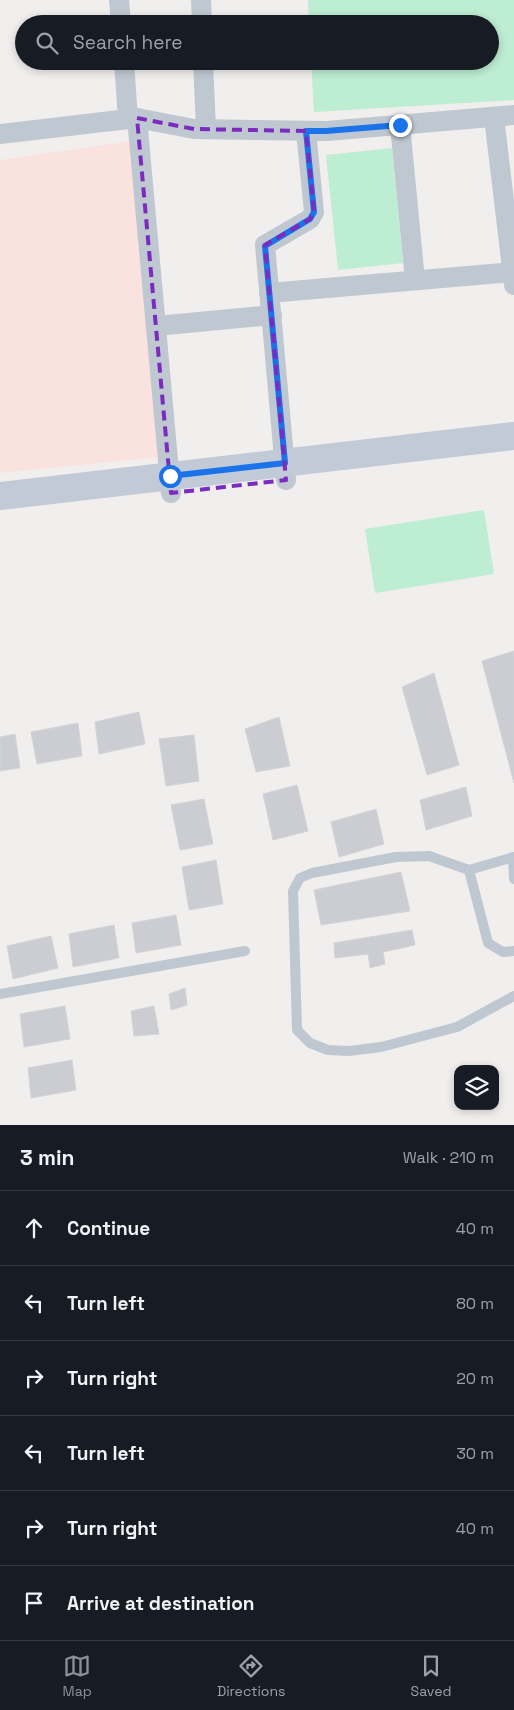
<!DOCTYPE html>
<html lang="en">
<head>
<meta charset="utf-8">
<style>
	:root { --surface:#171b24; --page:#20242c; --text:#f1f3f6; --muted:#9ea1a6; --line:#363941; --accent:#8c9099 }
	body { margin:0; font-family:"Space Grotesk",sans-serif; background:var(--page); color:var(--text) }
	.controls { position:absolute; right:15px; bottom:15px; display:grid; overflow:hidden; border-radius:10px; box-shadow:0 2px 8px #0003 }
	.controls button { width:45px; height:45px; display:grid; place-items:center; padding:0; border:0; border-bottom:1px solid var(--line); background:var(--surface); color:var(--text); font:25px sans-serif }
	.stop { position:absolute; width:15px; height:15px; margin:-11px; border:4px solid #1a73e8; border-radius:50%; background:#fff }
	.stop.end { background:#1a73e8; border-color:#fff; box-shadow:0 1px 5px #0008 }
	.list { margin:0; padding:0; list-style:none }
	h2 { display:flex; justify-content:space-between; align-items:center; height:65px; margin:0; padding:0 20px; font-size:21px }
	h2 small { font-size:16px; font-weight:400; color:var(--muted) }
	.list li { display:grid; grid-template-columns:32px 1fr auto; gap:15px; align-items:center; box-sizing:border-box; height:75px; padding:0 20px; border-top:1px solid var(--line) }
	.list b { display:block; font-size:19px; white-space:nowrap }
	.list em { font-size:16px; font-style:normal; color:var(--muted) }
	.icon { flex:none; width:28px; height:28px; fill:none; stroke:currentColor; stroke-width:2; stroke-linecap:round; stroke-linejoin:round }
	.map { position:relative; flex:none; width:514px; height:1125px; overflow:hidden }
	.search { position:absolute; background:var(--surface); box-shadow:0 2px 8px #0003; left:15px; right:15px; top:15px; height:55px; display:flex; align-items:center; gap:12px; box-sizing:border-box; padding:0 18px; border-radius:28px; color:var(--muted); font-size:19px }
	.sheet { height:515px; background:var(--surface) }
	nav { display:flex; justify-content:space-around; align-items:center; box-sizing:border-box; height:70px; border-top:1px solid var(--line); background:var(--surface); font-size:14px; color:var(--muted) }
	nav a { display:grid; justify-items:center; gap:2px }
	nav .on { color:var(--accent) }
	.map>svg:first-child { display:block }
	.medical { fill:#fae2df }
	.green { fill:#bdedd2 }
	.building { fill:#cbcdd3; stroke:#d2d4d9 }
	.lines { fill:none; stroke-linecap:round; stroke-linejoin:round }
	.service { stroke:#bfc8d0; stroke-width:10 }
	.minor { stroke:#bfc8d0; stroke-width:20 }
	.secondary { stroke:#c1cad6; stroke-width:28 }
	.route { stroke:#1a73e8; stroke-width:6 }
	.marked { fill:none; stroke:#7b2cbf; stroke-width:4; stroke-dasharray:10 6; stroke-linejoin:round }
</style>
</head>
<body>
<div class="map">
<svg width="514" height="1125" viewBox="0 0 514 1125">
	<rect width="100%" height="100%" fill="#f1eeee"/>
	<path class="medical" d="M 132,141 L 160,457 L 0,473 L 0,160 Z"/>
	<g class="green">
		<path d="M 308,0 L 514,0 L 514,100 L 314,112 L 311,61 L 490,61 L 490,24 L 309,24 Z"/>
		<path d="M 392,148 L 403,263 L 338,270 L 326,155 Z"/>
		<path d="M 484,510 L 494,574 L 375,593 L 365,529 Z"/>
	</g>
	<g class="building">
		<path d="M 514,651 L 514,783 L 482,661 Z"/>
		<path d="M 434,673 L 459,765 L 427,775 L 402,687 Z"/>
		<path d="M 139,712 L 145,744 L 99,754 L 95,722 Z"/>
		<path d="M 279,717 L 290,766 L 256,772 L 245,729 Z"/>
		<path d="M 78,723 L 82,756 L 37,764 L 31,732 Z"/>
		<path d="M 15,734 L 20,768 L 0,771 L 0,737 Z"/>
		<path d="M 194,735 L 199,781 L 166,786 L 159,739 Z"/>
		<path d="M 297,785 L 308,831 L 273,840 L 263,794 Z"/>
		<path d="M 466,787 L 472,816 L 426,830 L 420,800 Z"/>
		<path d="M 204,799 L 213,844 L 180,850 L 171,805 Z"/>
		<path d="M 376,809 L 384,844 L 339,857 L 331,822 Z"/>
		<path d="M 216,860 L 223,904 L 189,910 L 182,867 Z"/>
		<path d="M 401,872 L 410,911 L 321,925 L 314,890 Z"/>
		<path d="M 176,915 L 181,945 L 136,953 L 132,923 Z"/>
		<path d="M 114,925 L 119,958 L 73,967 L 69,934 Z"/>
		<path d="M 412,930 L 415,945 L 383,952 L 385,964 L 370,968 L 368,954 L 335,958 L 334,943 Z"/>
		<path d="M 51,936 L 58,968 L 13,979 L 7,946 Z"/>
		<path d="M 185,988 L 187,1005 L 171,1010 L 169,994 Z"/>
		<path d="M 65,1006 L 70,1039 L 24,1047 L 20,1014 Z"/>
		<path d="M 154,1006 L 159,1034 L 134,1036 L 131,1011 Z"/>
		<path d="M 72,1060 L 76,1090 L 31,1098 L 28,1068 Z"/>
	</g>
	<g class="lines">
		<g class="service">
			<path d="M 513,857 L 514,879"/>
			<path d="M 514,857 L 469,870 L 429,856 L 396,857 L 312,873 L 300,878 L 293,891 L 297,1030 L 310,1043 L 328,1050 L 349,1051 L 381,1047 L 457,1027 L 514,996"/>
			<path d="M 469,870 L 488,943 L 503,952 L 514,951"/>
			<path d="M 0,994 L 245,951"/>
		</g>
		<g class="minor">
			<path d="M 119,0 L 121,24"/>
			<path d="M 201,0 L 202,24"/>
			<path d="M 124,61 L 128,119"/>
			<path d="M 203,61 L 206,129"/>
			<path d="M 494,117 L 514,285"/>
			<path d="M 137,118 L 171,493"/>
			<path d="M 400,125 L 415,280"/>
			<path d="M 0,134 L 137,118 L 194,129 L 327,131 L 514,115"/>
			<path d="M 269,293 L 513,272"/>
			<path d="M 156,326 L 272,315"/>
			<path d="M 286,480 L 265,245 L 310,219 L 314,212 L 306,131"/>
		</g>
		<path class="secondary" d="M 0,496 L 514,436"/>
	</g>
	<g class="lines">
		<path class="route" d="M 170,476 L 285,463 L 265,246 L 310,219 L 314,212 L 306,131 L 326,131 L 400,125"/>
	</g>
	<path class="marked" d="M 137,118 L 194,129 L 306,131 L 314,212 L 310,219 L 265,245 L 286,480 L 171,493 Z"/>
</svg>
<div class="controls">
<button><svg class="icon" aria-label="layers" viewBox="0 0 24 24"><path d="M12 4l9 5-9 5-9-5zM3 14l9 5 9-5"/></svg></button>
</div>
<div class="stop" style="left:170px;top:476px"></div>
<div class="stop end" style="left:400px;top:125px"></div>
<div class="search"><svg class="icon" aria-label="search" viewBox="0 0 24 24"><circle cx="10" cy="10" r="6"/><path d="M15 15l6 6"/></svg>Search here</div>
</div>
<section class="sheet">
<h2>3 min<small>Walk · 210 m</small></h2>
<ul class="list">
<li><svg class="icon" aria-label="ahead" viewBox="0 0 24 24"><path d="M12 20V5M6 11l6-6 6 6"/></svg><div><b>Continue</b></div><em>40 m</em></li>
<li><svg class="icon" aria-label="left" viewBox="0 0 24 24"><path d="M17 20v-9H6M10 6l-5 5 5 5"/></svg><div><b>Turn left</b></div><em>80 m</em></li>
<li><svg class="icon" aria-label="right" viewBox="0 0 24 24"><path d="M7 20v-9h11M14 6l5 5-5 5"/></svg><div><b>Turn right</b></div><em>20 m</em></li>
<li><svg class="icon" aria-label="left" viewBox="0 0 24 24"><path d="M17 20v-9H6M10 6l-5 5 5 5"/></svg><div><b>Turn left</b></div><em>30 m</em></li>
<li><svg class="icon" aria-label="right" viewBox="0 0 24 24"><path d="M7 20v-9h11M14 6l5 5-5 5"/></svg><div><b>Turn right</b></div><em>40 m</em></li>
<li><svg class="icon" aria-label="arrive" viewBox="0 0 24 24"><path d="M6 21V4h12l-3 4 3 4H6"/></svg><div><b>Arrive at destination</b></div></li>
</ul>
</section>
<nav>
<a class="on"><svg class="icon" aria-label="map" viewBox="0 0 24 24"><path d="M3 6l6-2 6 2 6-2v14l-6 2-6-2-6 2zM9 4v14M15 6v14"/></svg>Map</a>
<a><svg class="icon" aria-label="directions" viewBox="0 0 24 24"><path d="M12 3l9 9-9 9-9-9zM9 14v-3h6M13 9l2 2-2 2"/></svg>Directions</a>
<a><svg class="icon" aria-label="saved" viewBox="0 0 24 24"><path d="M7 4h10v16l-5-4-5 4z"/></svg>Saved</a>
</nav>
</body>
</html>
